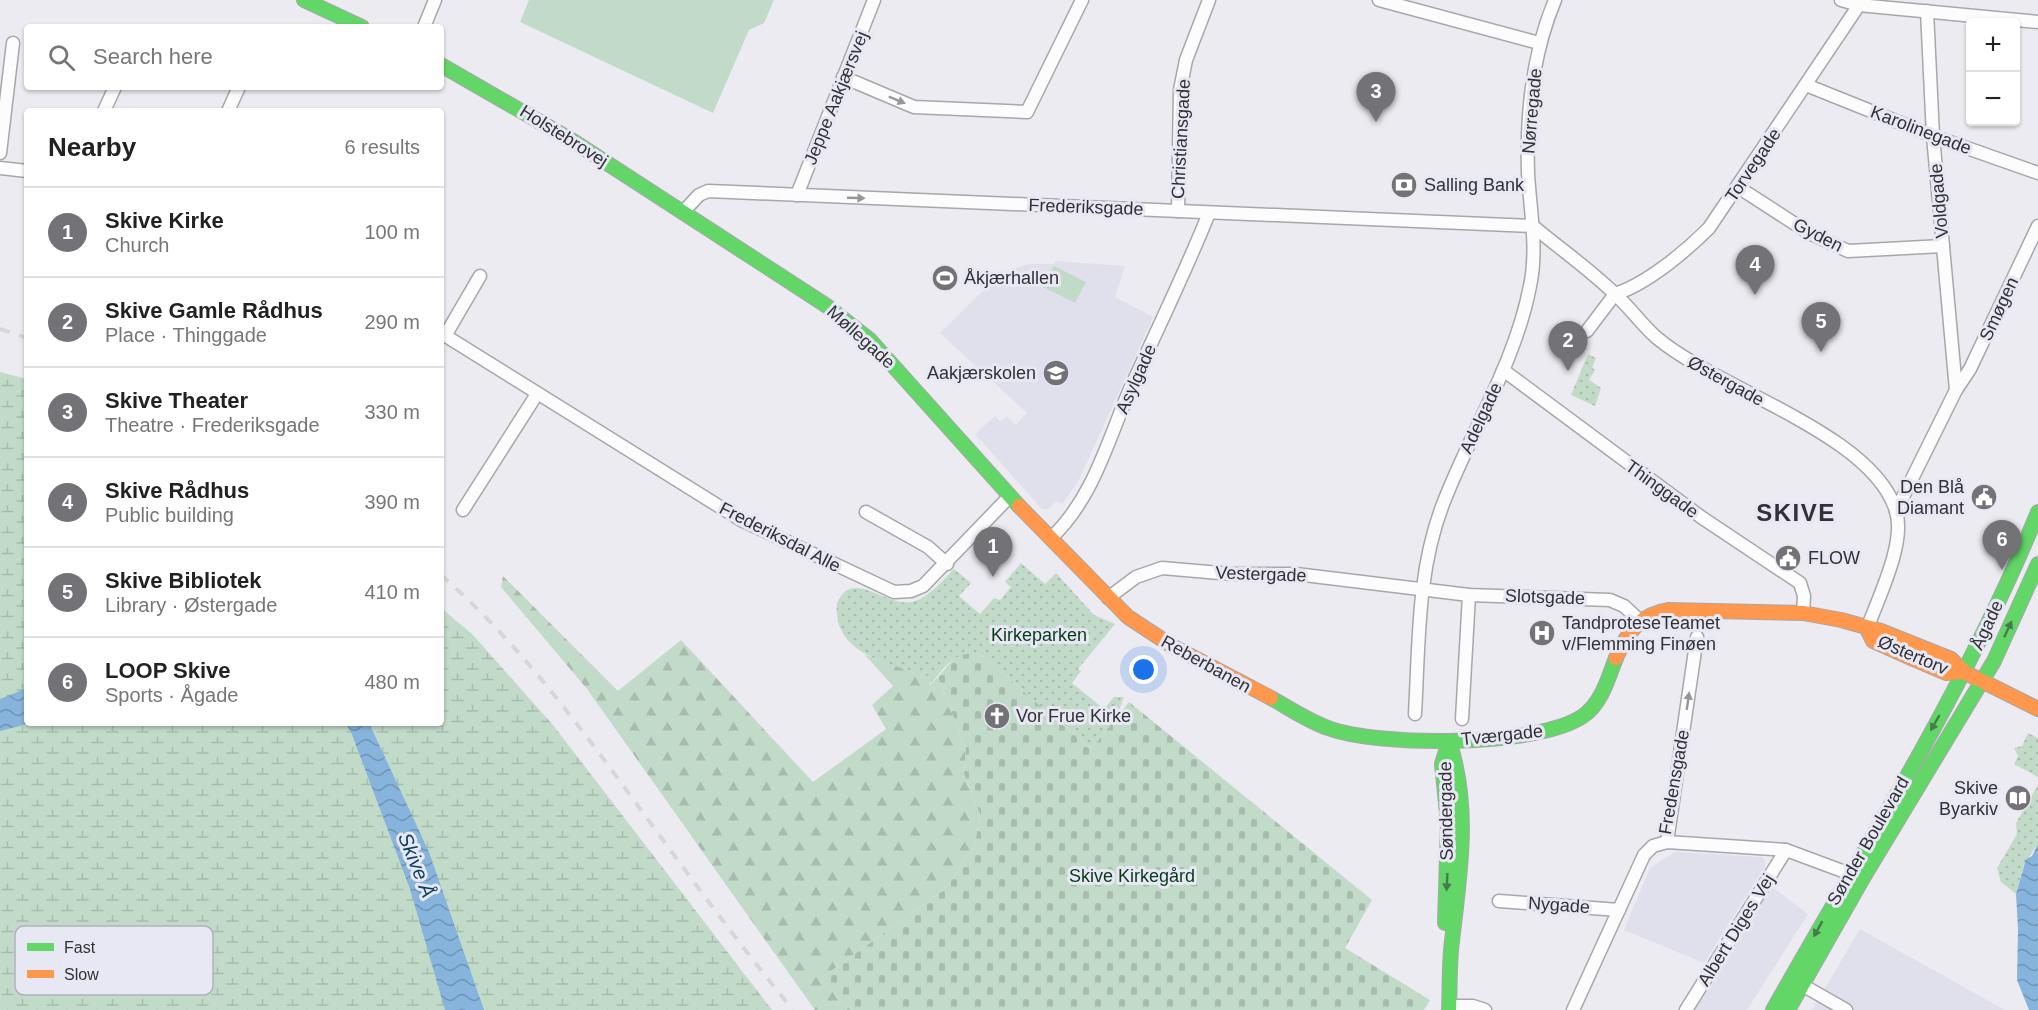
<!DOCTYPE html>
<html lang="en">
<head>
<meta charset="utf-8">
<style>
	:root { --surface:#fff; --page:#f6f6f6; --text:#222; --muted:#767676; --line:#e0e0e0; --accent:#727277 }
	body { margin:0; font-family:Arial,sans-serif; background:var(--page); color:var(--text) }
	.controls { position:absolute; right:18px; top:18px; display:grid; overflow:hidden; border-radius:6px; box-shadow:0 2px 4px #0004 }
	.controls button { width:54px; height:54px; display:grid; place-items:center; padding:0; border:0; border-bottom:2px solid var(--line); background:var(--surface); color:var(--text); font:30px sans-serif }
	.you { position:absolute; left:1144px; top:670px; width:21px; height:21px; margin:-15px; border:4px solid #fff; border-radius:50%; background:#1a73e8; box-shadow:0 0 0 9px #1a73e833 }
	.badge { display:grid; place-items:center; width:39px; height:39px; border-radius:50%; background:var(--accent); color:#fff; font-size:20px; font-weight:700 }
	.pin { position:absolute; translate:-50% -50px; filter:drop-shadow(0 2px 3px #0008) }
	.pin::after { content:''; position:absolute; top:32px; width:21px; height:18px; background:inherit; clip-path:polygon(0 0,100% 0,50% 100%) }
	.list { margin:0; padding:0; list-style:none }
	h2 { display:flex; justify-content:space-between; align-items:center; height:78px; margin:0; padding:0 24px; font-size:26px }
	h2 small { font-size:20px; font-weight:400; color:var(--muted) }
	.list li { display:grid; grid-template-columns:39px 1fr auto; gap:18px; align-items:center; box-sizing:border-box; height:90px; padding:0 24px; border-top:2px solid var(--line) }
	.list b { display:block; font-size:22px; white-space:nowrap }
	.list p { margin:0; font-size:20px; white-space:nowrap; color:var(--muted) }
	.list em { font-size:20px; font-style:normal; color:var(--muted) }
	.icon { flex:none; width:33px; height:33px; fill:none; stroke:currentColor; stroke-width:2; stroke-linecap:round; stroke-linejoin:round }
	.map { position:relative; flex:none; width:2038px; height:1010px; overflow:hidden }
	.search { position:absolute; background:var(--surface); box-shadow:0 2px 4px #0004; left:24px; top:24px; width:420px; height:66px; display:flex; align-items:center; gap:15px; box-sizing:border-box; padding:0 21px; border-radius:6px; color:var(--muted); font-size:22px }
	.panel { position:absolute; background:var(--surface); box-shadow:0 2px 4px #0004; left:24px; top:108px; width:420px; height:618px; border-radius:6px }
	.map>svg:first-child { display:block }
	.built { fill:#e0dfec }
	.grass { fill:#c2dbc8 }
	.forest { fill:url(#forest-firs) }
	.wetland { fill:url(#wetland-marsh) }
	.cemetery { fill:url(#cemetery-stones) }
	.park { fill:url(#park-dots) }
	.water { fill:url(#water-waves) }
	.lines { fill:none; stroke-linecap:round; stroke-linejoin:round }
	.street-casing { stroke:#a7a7ab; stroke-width:15 }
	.fast-casing { stroke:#a7a7ab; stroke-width:16 }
	.slow-casing { stroke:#a7a7ab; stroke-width:16 }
	.street { stroke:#fcfcfd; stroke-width:12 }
	.fast { stroke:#63d668; stroke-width:14 }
	.slow { stroke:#ff974d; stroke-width:14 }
	.rail { stroke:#d7d7d8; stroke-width:4; stroke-dasharray:10 10; stroke-linecap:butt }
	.oneway { fill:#969699 }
	.oneway2 { fill:#487b4c }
	.labels { text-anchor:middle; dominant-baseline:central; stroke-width:6; stroke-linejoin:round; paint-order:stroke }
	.street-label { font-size:18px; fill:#313135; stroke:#e8e8f4 }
	.poi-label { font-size:18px; fill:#313135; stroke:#e8e8f4; text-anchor:start }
	.park-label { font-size:18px; fill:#063b17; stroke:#e8e8f4 }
	.water-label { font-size:20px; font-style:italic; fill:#0c3f64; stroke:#e8e8f4 }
	.district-label { font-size:24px; font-weight:bold; letter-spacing:1.5px; fill:#313135; stroke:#e8e8f4 }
	.key { fill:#e8e8f4; stroke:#b1b1bb; stroke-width:1.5 }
	.key-label { font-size:16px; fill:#313135 }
</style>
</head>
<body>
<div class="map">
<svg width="2038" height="1010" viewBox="0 0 2038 1010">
	<defs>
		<pattern id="forest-firs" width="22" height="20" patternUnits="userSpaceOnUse" patternTransform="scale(1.5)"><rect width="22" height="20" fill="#c2dbc8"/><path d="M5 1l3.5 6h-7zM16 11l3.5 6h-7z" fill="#a7bcac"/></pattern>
		<pattern id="wetland-marsh" width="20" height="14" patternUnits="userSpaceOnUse" patternTransform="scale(1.5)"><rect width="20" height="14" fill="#c2dbc8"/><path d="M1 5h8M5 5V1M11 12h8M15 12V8" fill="none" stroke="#a7bcac"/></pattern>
		<pattern id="cemetery-stones" width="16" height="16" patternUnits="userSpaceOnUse" patternTransform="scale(1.5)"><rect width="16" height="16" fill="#c2dbc8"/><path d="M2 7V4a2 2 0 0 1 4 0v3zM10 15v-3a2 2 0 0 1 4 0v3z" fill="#a7bcac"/></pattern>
		<pattern id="park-dots" width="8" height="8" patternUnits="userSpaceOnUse" patternTransform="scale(1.5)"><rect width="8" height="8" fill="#c2dbc8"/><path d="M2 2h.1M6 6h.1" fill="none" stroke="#a7bcac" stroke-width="1.8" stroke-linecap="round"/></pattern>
		<pattern id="water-waves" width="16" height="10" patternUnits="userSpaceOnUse" patternTransform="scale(1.5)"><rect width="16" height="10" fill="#87b4dd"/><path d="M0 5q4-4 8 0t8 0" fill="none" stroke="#6f93b4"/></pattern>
	</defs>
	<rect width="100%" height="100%" fill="#ebebf1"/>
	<g class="built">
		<path d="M 1055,261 L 1125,266 L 1115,297 L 1153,317 L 1078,482 L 1062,504 L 1056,501 L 1048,509 L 1042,509 L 975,434 L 995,416 L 1000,422 L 1007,416 L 1016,425 L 1027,413 L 940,333 L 1001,273 L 1028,264 L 1054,264 Z"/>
		<path d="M 1675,852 L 1761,857 L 1765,860 L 1765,867 L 1704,963 L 1624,930 L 1650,868 Z"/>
		<path d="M 1772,887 L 1808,914 L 1747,1010 L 1692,1010 Z"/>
		<path d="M 1860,929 L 2005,1010 L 1812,1010 Z"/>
	</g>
	<g class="grass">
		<path d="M 529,0 L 774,0 L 764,23 L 749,30 L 713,113 L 520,22 Z"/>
		<path d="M 1054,266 L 1086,282 L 1075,303 L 1043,287 Z"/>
	</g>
	<path class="forest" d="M 503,576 L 618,691 L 681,640 L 813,782 L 886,729 L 872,705 L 893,686 L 865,655 L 928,676 L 930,685 L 938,677 L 966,749 L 964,774 L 980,814 L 975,845 L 944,890 L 820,979 L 851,1010 L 815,1010 L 587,689 L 501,587 Z"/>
	<path class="wetland" d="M 0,372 L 27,379 L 27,723 L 441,723 L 441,608 L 472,634 L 553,725 L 772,1010 L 0,1010 Z"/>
	<path class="cemetery" d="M 967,652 L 981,655 L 1091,749 L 1129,702 L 1372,900 L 1345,948 L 1430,1000 L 1424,1010 L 851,1010 L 820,979 L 944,890 L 975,845 L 980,814 L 964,774 L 966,749 L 938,677 L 956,656 Z"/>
	<g class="park">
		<path d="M 1588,354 L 1596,358 L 1592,368 L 1595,370 L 1589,380 L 1601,388 L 1595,406 L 1571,395 Z"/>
		<path d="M 1021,563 L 1045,584 L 1056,573 L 1094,615 L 1115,624 L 1078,669 L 1081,671 L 1072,683 L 1104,709 L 1114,697 L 1124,697 L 1119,710 L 1120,713 L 1091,749 L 981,655 C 953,649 947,667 929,685 L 928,676 C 890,663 832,655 837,603 C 853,566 887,610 915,601 C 930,596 943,580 954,569 L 971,583 L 959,596 L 980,614 L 994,598 L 1000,600 L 1011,587 L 1005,582 Z"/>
		<path d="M 2028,733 L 2038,738 L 2038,777 L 2014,764 L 2018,756 L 2014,748 L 2022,746 Z"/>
		<path d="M 2038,785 L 2038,844 L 2024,864 L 2016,894 L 2001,882 L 1997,868 L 2017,834 L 2016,823 Z"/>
	</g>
	<g class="water">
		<path d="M 27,688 L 27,723 L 32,723 L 0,731 L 0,699 Z"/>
		<path d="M 345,723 L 369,723 L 429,852 L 484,1010 L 445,1010 L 410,889 L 351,732 Z"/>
		<path d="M 2038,844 L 2038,1010 L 2029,1010 L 2017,980 L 2018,929 L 2016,894 L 2026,859 L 2032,856 Z"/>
	</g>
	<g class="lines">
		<defs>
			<g id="street">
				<path d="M 1379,0 L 1539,43"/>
				<path d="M 1841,0 L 1859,5 L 2038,22"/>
				<path d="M 1927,11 L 1933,136 L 1956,390"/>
				<path d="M 424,27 L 435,0"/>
				<path d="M 843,77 L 914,107 L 1027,112 L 1082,0"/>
				<path d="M 1806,85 L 1933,136 L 2038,173"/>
				<path d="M 104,111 L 115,87"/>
				<path d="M 228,111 L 239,87"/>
				<path d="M 0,153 L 13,43"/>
				<path d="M 0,168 L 27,171"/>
				<path d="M 1738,187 L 1809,233 L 1848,251 L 1943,246"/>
				<path d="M 797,195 L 874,0"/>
				<path d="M 1178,211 L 1180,90 L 1186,60 L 1209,0"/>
				<path d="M 683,212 L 699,195 L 708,191 L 1533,226"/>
				<path d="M 1533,226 C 1560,249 1591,270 1617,296 C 1631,309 1643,326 1657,338 C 1719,390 1873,434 1896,511 C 1906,543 1878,598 1867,629"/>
				<path d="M 1615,294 C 1647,284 1686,251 1709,228 L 1859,5"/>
				<path d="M 1587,331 L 1615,294"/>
				<path d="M 441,333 L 741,520 L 894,592 L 911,591 L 923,586 L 1010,496"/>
				<path d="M 445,336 L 480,276"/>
				<path d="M 1503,370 L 1701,517 L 1800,583 L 1804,596 L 1803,613"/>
				<path d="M 463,510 L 537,394"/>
				<path d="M 1896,511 L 1956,390 L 1970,369 L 2038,226"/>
				<path d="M 866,512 L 928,547 L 947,564"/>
				<path d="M 1051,538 C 1093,499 1108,440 1130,389 C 1157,330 1185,273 1209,213"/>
				<path d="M 1108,598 L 1136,577 L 1162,568 L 1231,574 L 1296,574 L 1469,595 L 1610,600 L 1624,606 L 1640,621"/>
				<path d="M 1415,714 C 1419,644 1417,571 1443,504 C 1471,431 1515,364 1530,286 C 1538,249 1530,210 1528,173 C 1526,113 1532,55 1555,0"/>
				<path d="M 1462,719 L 1469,595"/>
				<path d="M 1667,842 L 1697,637"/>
				<path d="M 1499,901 L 1619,910"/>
				<path d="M 1797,982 L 1846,1010"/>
				<path d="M 1450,1006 L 1473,1006 L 1485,1010"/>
				<path d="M 1573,1010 L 1644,855 L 1653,846 L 1667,842 L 1786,850 L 1856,876"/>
				<path d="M 1686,1010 L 1786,850"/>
			</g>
			<g id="fast">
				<path d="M 304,0 L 362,27"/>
				<path d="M 441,65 L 573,141 L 827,306 L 870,340 L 1019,506"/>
				<path d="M 1271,698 C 1289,708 1308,721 1328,728 C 1379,747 1538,747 1583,716 C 1602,703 1608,678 1616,658"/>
				<path d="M 1449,741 C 1471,808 1460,872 1452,941 C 1449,964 1450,987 1449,1010"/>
				<path d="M 1445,923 L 1448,823 L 1442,764 L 1449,741"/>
				<path d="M 1773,1010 C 1865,847 1967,686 2038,512"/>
				<path d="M 1788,1010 L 1863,878 L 1994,661 L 2038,564"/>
			</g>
			<g id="slow">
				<path d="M 1019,506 L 1128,617 L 1172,646 L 1271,698"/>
				<path d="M 1867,629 L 1873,641 L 1911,658 L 1946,673 L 1964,672"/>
				<path d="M 1616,658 C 1627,632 1641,614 1669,610 L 1803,613 L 1841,620 L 1881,631 L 1951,659 L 1964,672 L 2038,709"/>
			</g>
		</defs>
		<use href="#street" class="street-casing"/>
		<use href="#fast" class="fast-casing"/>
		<use href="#slow" class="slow-casing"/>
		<use href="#street" class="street"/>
		<use href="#fast" class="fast"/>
		<use href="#slow" class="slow"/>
		<g class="rail">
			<path d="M 0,329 L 27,338"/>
			<path d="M 441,575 C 517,641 577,723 636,803 C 687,873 738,943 793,1010"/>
		</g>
	</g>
	<defs><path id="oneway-solid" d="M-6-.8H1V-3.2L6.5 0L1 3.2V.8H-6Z" transform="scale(1.5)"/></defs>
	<g class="oneway">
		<use href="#oneway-solid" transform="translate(897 100) rotate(23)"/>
		<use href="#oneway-solid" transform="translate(856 198) rotate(2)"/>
		<use href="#oneway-solid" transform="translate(1688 701) rotate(-82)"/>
	</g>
	<g class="oneway2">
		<use href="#oneway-solid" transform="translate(2008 629) rotate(-65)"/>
		<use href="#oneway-solid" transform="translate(1935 723) rotate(120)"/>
		<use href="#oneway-solid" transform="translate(1447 882) rotate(93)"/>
		<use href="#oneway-solid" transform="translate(1818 929) rotate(119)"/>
	</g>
	<defs>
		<symbol id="bank-disc" viewBox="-11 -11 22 22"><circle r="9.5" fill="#727277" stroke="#e8e8f4"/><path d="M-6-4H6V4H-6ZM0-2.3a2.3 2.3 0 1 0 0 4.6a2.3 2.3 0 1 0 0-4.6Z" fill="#fff"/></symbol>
		<symbol id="stadium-disc" viewBox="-11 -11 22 22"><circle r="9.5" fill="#727277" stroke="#e8e8f4"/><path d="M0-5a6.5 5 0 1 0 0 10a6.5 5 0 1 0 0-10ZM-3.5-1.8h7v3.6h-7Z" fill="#fff"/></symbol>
		<symbol id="school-disc" viewBox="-11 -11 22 22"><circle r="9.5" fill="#727277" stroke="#e8e8f4"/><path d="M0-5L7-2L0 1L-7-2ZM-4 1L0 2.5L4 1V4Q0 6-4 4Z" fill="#fff"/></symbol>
		<symbol id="civic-disc" viewBox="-11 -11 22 22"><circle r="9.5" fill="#727277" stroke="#e8e8f4"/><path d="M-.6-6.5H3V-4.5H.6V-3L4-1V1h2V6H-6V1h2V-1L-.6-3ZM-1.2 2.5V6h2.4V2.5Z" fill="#fff"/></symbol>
		<symbol id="hospital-disc" viewBox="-11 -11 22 22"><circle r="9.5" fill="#727277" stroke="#e8e8f4"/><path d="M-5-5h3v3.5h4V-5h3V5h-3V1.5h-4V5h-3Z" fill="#fff"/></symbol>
		<symbol id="church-disc" viewBox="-11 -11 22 22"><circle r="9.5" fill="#727277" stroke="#e8e8f4"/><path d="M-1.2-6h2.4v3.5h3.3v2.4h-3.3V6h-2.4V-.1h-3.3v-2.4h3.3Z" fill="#fff"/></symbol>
		<symbol id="library-disc" viewBox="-11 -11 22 22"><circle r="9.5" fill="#727277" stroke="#e8e8f4"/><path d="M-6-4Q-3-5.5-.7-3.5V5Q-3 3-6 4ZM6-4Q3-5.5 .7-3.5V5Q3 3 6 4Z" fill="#fff"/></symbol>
	</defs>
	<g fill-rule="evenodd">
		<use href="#bank-disc" x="1389" y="170" width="30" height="30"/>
		<use href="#stadium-disc" x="930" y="263" width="30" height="30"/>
		<use href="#school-disc" x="1041" y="358" width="30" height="30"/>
		<use href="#civic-disc" x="1969" y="482" width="30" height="30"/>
		<use href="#civic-disc" x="1773" y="543" width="30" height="30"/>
		<use href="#hospital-disc" x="1527" y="618" width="30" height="30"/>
		<use href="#church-disc" x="982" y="701" width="30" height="30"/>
		<use href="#library-disc" x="2003" y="783" width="30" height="30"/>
	</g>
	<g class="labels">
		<g class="street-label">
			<text transform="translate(836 98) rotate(-68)">Jeppe Aakjærsvej</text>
			<text transform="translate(1532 111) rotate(-85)">Nørregade</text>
			<text transform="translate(1921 130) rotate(21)">Karolinegade</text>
			<text transform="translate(564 136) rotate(32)">Holstebrovej</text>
			<text transform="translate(1181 139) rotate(-87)">Christiansgade</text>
			<text transform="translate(1753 165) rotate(-56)">Torvegade</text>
			<text transform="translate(1939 201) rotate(-95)">Voldgade</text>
			<text transform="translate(1086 207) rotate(2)">Frederiksgade</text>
			<text transform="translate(1818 235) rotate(27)">Gyden</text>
			<text transform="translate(1999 309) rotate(-65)">Smøgen</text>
			<text transform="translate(861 337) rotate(42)">Møllegade</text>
			<text transform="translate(1136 379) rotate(-66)">Asylgade</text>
			<text transform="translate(1726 381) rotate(29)">Østergade</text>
			<text transform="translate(1481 418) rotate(-65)">Adelgade</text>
			<text transform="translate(1662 489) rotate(36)">Thinggade</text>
			<text transform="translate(780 537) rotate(27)">Frederiksdal Alle</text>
			<text transform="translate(1261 574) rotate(2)">Vestergade</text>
			<text transform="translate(1545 597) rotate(2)">Slotsgade</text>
			<text transform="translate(1987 625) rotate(-65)">Ågade</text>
			<text transform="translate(1913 655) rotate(23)">Østertorv</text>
			<text transform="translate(1206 664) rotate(29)">Reberbanen</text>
			<text transform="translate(1502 735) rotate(-6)">Tværgade</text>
			<text transform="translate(1674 782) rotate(-80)">Fredensgade</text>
			<text transform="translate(1446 811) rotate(-91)">Søndergade</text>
			<text transform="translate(1868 841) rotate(-60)">Sønder Boulevard</text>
			<text transform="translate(1559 905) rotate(4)">Nygade</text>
			<text transform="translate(1736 930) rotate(-58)">Albert Diges Vej</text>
		</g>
		<g class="poi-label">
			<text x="1424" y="185">Salling Bank</text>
			<text x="964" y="278">Åkjærhallen</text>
			<text x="1036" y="373" text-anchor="end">Aakjærskolen</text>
			<text x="1964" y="487" text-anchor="end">Den Blå<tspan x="1964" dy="21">Diamant</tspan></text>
			<text x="1808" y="558">FLOW</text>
			<text x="1562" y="623">TandproteseTeamet<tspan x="1562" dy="21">v/Flemming Finøen</tspan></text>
			<text x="1016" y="716">Vor Frue Kirke</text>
			<text x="1998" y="788" text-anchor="end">Skive<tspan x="1998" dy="21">Byarkiv</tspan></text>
		</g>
		<g class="park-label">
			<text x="1039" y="635">Kirkeparken</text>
			<text x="1132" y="876">Skive Kirkegård</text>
		</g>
		<g class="water-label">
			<text transform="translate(417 865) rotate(68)">Skive Å</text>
		</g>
		<g class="district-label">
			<text x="1796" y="512">SKIVE</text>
		</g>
	</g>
	<rect x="15" y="926" width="198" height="69" rx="9" class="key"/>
	<rect x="27" y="943" width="27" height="8" fill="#63d668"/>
	<rect x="27" y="970" width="27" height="8" fill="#ff974d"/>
	<g class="key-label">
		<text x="64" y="953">Fast</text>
		<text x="64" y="980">Slow</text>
	</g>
</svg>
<div class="controls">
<button>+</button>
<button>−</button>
</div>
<div class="you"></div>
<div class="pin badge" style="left:993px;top:577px">1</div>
<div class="pin badge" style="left:1568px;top:371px">2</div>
<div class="pin badge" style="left:1376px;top:122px">3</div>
<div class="pin badge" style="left:1755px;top:295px">4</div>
<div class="pin badge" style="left:1821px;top:352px">5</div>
<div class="pin badge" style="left:2002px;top:570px">6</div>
<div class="search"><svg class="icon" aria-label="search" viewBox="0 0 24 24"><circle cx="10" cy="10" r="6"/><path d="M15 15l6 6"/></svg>Search here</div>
<section class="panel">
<h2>Nearby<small>6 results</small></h2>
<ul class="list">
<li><span class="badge">1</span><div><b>Skive Kirke</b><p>Church</p></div><em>100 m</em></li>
<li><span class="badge">2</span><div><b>Skive Gamle Rådhus</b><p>Place · Thinggade</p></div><em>290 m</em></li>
<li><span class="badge">3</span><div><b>Skive Theater</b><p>Theatre · Frederiksgade</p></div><em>330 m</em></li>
<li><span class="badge">4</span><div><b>Skive Rådhus</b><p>Public building</p></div><em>390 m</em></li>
<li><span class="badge">5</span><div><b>Skive Bibliotek</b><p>Library · Østergade</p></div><em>410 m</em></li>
<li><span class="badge">6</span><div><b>LOOP Skive</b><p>Sports · Ågade</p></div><em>480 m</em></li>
</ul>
</section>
</div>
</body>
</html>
